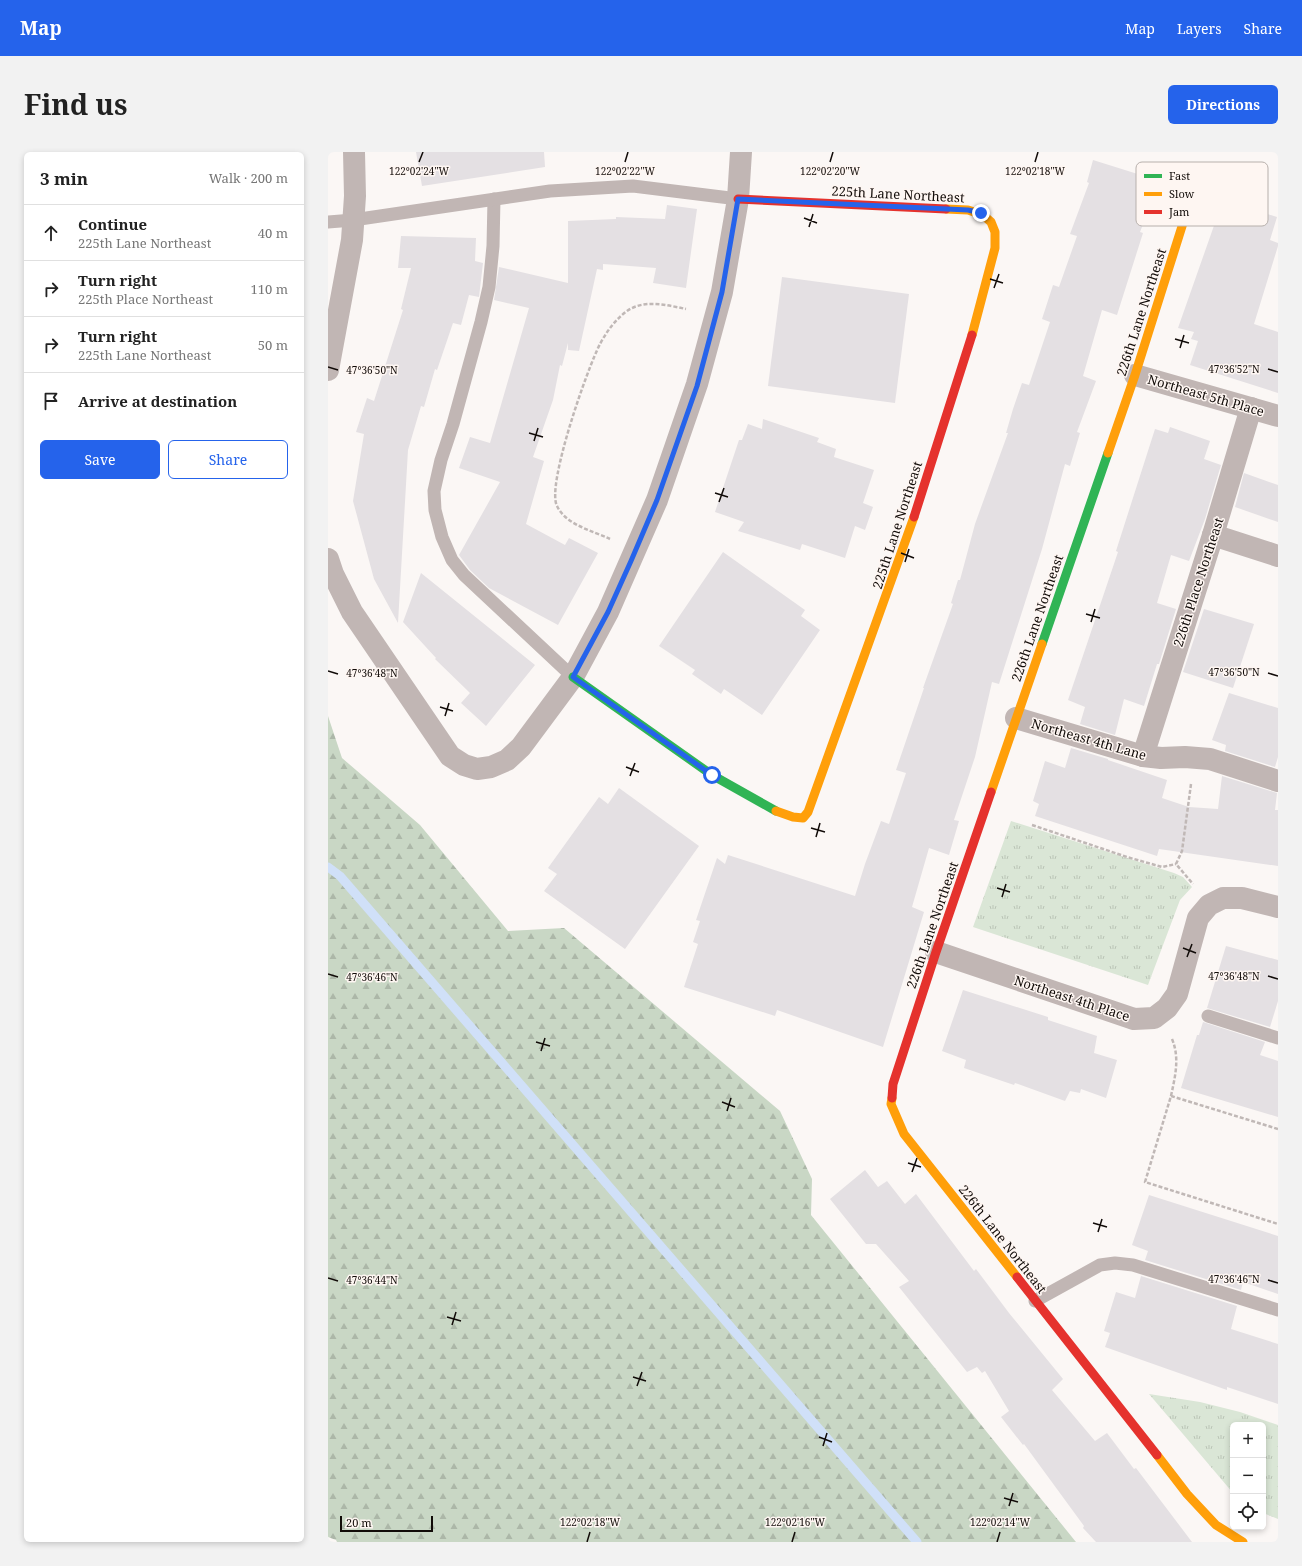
<!DOCTYPE html>
<html lang="en">
<head>
<meta charset="utf-8">
<style>
	:root { --surface:#fff; --page:#f2f2f2; --text:#222; --muted:#767676; --line:#e0e0e0; --accent:#2563eb }
	body { margin:0; font-family:"Noto Serif",serif; background:var(--page); color:var(--text) }
	.controls { position:absolute; right:12px; bottom:12px; display:grid; overflow:hidden; border-radius:6px; box-shadow:0 2px 6px #0003 }
	.controls button { width:36px; height:36px; display:grid; place-items:center; padding:0; border:0; border-bottom:1px solid var(--line); background:var(--surface); color:var(--text); font:20px sans-serif }
	.scale { position:absolute; left:12px; bottom:10px; width:93px; box-sizing:border-box; padding-left:4px; border:2px solid #110b08; border-top:0; font-size:11px; line-height:14px; white-space:nowrap; color:#110b08; -webkit-text-stroke:3px #fef6f2; paint-order:stroke }
	.stop { position:absolute; width:12px; height:12px; margin:-9px; border:3px solid #2563eb; border-radius:50%; background:#fff }
	.stop.end { background:#2563eb; border-color:#fff; box-shadow:0 1px 4px #0008 }
	.list { margin:0; padding:0; list-style:none }
	h2 { display:flex; justify-content:space-between; align-items:center; height:52px; margin:0; padding:0 16px; font-size:17px }
	h2 small { font-size:13px; font-weight:400; color:var(--muted) }
	.list li { display:grid; grid-template-columns:26px 1fr auto; gap:12px; align-items:center; box-sizing:border-box; height:56px; padding:0 16px; border-top:1px solid var(--line) }
	.list b { display:block; font-size:15px; white-space:nowrap }
	.list p { margin:0; font-size:13px; white-space:nowrap; color:var(--muted) }
	.list em { font-size:13px; font-style:normal; color:var(--muted) }
	.actions { display:flex; gap:8px; padding:12px 16px }
	.actions a { flex:1; padding:9px 0; border:1px solid var(--accent); border-radius:6px; text-align:center; font-size:14px; color:var(--accent) }
	.actions .main { background:var(--accent); color:#fff }
	.icon { flex:none; width:22px; height:22px; fill:none; stroke:currentColor; stroke-width:2; stroke-linecap:round; stroke-linejoin:round }
	.map { position:relative; flex:none; width:950px; height:1390px; overflow:hidden; border-radius:6px }
	header { display:flex; align-items:center; gap:24px; box-sizing:border-box; height:56px; padding:0 20px; background:var(--accent); color:#fff }
	header strong { font-size:19px }
	nav { display:flex; gap:22px; margin-inline-start:auto; font-size:14px }
	.intro { display:flex; align-items:center; justify-content:space-between; box-sizing:border-box; height:96px; padding:0 24px }
	h1 { margin:0; font-size:28px }
	.button { padding:10px 18px; border-radius:6px; background:var(--accent); color:#fff; font-size:14px; font-weight:700 }
	main { display:flex; gap:24px; padding:0 24px }
	aside { flex:1; background:var(--surface); border-radius:6px; box-shadow:0 2px 6px #0003 }
	.map>svg:first-child { display:block }
	.forest { fill:url(#forest-firs) }
	.park { fill:url(#park-tufts) }
	.lines { fill:none; stroke-linecap:round; stroke-linejoin:round }
	.stream { stroke:#d0e0f8; stroke-width:9 }
	.building { fill:#e4e0e3 }
	.path { stroke:#c0b8b6; stroke-width:2.5; stroke-dasharray:4 2; stroke-linecap:butt }
	.lane { stroke:#c1b6b4; stroke-width:13 }
	.street { stroke:#c1b6b4; stroke-width:22 }
	.fast { stroke:#30b455; stroke-width:9 }
	.slow { stroke:#ff9f0a; stroke-width:9 }
	.jam { stroke:#e5322d; stroke-width:9 }
	.route { stroke:#2563eb; stroke-width:5 }
	.ticks { fill:none; stroke:#110b08; stroke-width:1.5 }
	.labels { text-anchor:middle; dominant-baseline:central; stroke-width:3; stroke-linejoin:round; paint-order:stroke }
	.street-label { font-size:13px; fill:#110b08; stroke:#fef6f2 }
	.key { fill:#fef6f2; stroke:#b7b0ac; stroke-width:1 }
	.key-label { font-size:11px; fill:#110b08 }
	.ticks-label { font-size:10px; text-anchor:middle; fill:#110b08; stroke:#fef6f2; stroke-width:3; stroke-linejoin:round; paint-order:stroke }
</style>
</head>
<body>
<header>
<strong>Map</strong>
<nav><a>Map</a><a>Layers</a><a>Share</a></nav>
</header>
<div class="intro"><h1>Find us</h1><a class="button">Directions</a></div>
<main>
<aside>
<h2>3 min<small>Walk · 200 m</small></h2>
<ul class="list">
<li><svg class="icon" aria-label="ahead" viewBox="0 0 24 24"><path d="M12 20V5M6 11l6-6 6 6"/></svg><div><b>Continue</b><p>225th Lane Northeast</p></div><em>40 m</em></li>
<li><svg class="icon" aria-label="right" viewBox="0 0 24 24"><path d="M7 20v-9h11M14 6l5 5-5 5"/></svg><div><b>Turn right</b><p>225th Place Northeast</p></div><em>110 m</em></li>
<li><svg class="icon" aria-label="right" viewBox="0 0 24 24"><path d="M7 20v-9h11M14 6l5 5-5 5"/></svg><div><b>Turn right</b><p>225th Lane Northeast</p></div><em>50 m</em></li>
<li><svg class="icon" aria-label="arrive" viewBox="0 0 24 24"><path d="M6 21V4h12l-3 4 3 4H6"/></svg><div><b>Arrive at destination</b></div></li>
</ul>
<div class="actions"><a class="main">Save</a><a>Share</a></div>
</aside>
<div class="map">
<svg width="950" height="1390" viewBox="0 0 950 1390">
	<defs>
		<pattern id="forest-firs" width="22" height="20" patternUnits="userSpaceOnUse"><rect width="22" height="20" fill="#c9d7c5"/><path d="M5 1l3.5 6h-7zM16 11l3.5 6h-7z" fill="#acb7a8"/></pattern>
		<pattern id="park-tufts" width="24" height="20" patternUnits="userSpaceOnUse"><rect width="24" height="20" fill="#dae6d6"/><path d="M3 7l-1-3M5 7V3M7 7l1-3M15 17l-1-3M17 17v-4M19 17l1-3" fill="none" stroke="#bac4b6"/></pattern>
	</defs>
	<rect width="100%" height="100%" fill="#fbf7f5"/>
	<path class="forest" d="M 0,564 L 14,606 L 92,673 L 180,779 L 236,776 L 452,959 L 484,1027 L 483,1063 L 748,1390 L 9,1390 L 8,1388 L 0,1385 Z"/>
	<g class="park">
		<path d="M 683,669 L 846,721 L 855,725 L 864,735 L 852,748 L 820,833 L 645,775 Z"/>
		<path d="M 821,1242 L 872,1250 L 912,1260 L 950,1273 L 950,1367 L 935,1361 L 935,1273 L 905,1273 L 905,1341 Z"/>
	</g>
	<g class="lines">
		<path class="stream" d="M 0,715 L 12,724 L 589,1390"/>
	</g>
	<g class="building">
		<path d="M 88,0 L 216,0 L 217,15 L 94,34 Z"/>
		<path d="M 765,8 L 832,29 L 812,80 L 815,81 L 789,163 L 774,158 L 755,224 L 768,229 L 749,280 L 752,281 L 742,314 L 737,312 L 714,397 L 671,532 L 664,530 L 647,605 L 626,668 L 631,669 L 621,703 L 601,696 L 584,755 L 596,760 L 555,895 L 449,858 L 447,864 L 356,835 L 370,792 L 365,790 L 372,769 L 368,768 L 389,706 L 397,712 L 400,703 L 527,744 L 537,712 L 553,669 L 561,672 L 578,621 L 568,618 L 596,536 L 595,536 L 625,452 L 623,451 L 630,428 L 632,428 L 647,372 L 680,281 L 678,281 L 685,257 L 694,231 L 701,233 L 722,170 L 714,167 L 725,133 L 731,135 L 749,84 L 742,82 L 761,31 L 759,30 Z"/>
		<path d="M 895,48 L 949,65 L 942,88 L 950,91 L 950,94 L 926,172 L 950,180 L 950,241 L 862,213 L 870,189 L 863,187 L 866,180 L 850,176 Z"/>
		<path d="M 339,53 L 369,57 L 358,136 L 325,131 L 328,116 L 275,112 L 275,118 L 269,117 L 251,199 L 240,198 L 240,191 L 234,214 L 232,213 L 225,248 L 205,305 L 216,309 L 198,372 L 237,393 L 241,386 L 270,401 L 230,473 L 161,436 L 142,418 L 131,403 L 172,330 L 131,316 L 142,285 L 162,291 L 201,156 L 166,148 L 171,115 L 240,131 L 240,69 L 288,67 L 288,65 L 337,67 Z"/>
		<path d="M 73,84 L 148,86 L 147,109 L 155,111 L 151,145 L 141,143 L 133,173 L 125,171 L 109,218 L 107,217 L 96,255 L 93,254 L 80,298 L 70,471 L 46,427 L 25,349 L 36,282 L 28,280 L 39,246 L 46,249 L 75,158 L 73,157 L 83,116 L 70,116 Z"/>
		<path d="M 454,125 L 581,142 L 567,251 L 440,234 Z"/>
		<path d="M 435,267 L 491,286 L 489,290 L 508,297 L 506,305 L 546,318 L 535,351 L 545,355 L 537,378 L 527,374 L 517,406 L 474,392 L 472,398 L 410,379 L 416,370 L 387,360 L 411,288 L 414,288 L 420,272 L 434,277 Z"/>
		<path d="M 842,275 L 882,289 L 876,307 L 893,313 L 877,367 L 861,409 L 843,403 L 829,451 L 848,457 L 831,512 L 829,512 L 816,554 L 796,547 L 787,583 L 752,572 L 757,555 L 740,548 L 790,400 L 788,399 L 827,277 L 840,281 Z"/>
		<path d="M 916,321 L 950,333 L 950,370 L 907,355 Z"/>
		<path d="M 395,400 L 477,458 L 473,464 L 492,478 L 434,563 L 396,537 L 393,542 L 364,522 L 367,518 L 331,494 Z"/>
		<path d="M 93,421 L 207,513 L 158,574 L 133,551 L 142,541 L 107,507 L 108,506 L 75,470 Z"/>
		<path d="M 876,457 L 926,472 L 905,536 L 855,520 Z"/>
		<path d="M 901,541 L 950,556 L 950,605 L 947,615 L 897,599 L 898,593 L 884,588 Z"/>
		<path d="M 743,596 L 780,607 L 780,608 L 839,628 L 834,646 L 861,655 L 890,657 L 894,624 L 949,641 L 947,658 L 950,658 L 950,714 L 831,697 L 829,704 L 707,664 L 711,652 L 705,649 L 717,609 L 737,616 Z"/>
		<path d="M 291,636 L 371,694 L 297,797 L 216,739 L 229,722 L 220,716 L 271,645 L 280,652 Z"/>
		<path d="M 898,794 L 950,808 L 950,849 L 942,875 L 879,856 Z"/>
		<path d="M 635,838 L 720,865 L 720,868 L 769,884 L 766,901 L 789,908 L 778,946 L 753,937 L 752,941 L 742,939 L 737,949 L 687,931 L 686,933 L 636,916 L 638,908 L 614,899 Z"/>
		<path d="M 875,870 L 937,890 L 932,903 L 950,909 L 950,965 L 853,936 L 869,883 L 871,883 Z"/>
		<path d="M 537,1018 L 550,1035 L 559,1029 L 577,1052 L 588,1042 L 646,1119 L 648,1117 L 681,1161 L 735,1227 L 724,1238 L 767,1289 L 779,1281 L 806,1317 L 808,1316 L 864,1390 L 768,1390 L 755,1376 L 756,1374 L 696,1292 L 695,1293 L 673,1265 L 681,1259 L 657,1219 L 654,1221 L 649,1215 L 639,1220 L 571,1135 L 581,1129 L 548,1092 L 538,1092 L 502,1047 Z"/>
		<path d="M 821,1043 L 950,1084 L 950,1142 L 915,1130 L 913,1138 L 817,1108 L 820,1099 L 804,1093 Z"/>
		<path d="M 813,1124 L 909,1154 L 903,1177 L 950,1192 L 950,1252 L 899,1235 L 899,1238 L 777,1195 L 782,1181 L 776,1179 L 788,1140 L 807,1146 Z"/>
	</g>
	<g class="lines">
		<g class="path">
			<path d="M 282,387 C 265,379 238,373 229,354 C 218,333 260,215 272,192 C 279,179 287,168 299,159 C 316,147 339,153 358,157"/>
			<path d="M 863,632 L 854,699 L 848,712 L 865,732"/>
			<path d="M 704,673 L 799,705 L 834,715 L 848,712"/>
			<path d="M 843,944 C 847,925 852,906 844,887"/>
			<path d="M 950,977 L 843,944 L 817,1030 L 950,1072"/>
		</g>
		<g class="lane">
			<path d="M 166,47 L 165,94 L 161,135 L 153,170 L 125,272 L 113,308 L 106,339 L 107,358 L 114,385 L 124,408 L 136,423 L 245,525"/>
			<path d="M 0,70 L 25,68 L 222,39 L 305,34 L 410,47"/>
			<path d="M 880,864 L 950,886"/>
			<path d="M 707,1149 L 772,1113 L 787,1111 L 805,1113 L 950,1158"/>
		</g>
		<g class="street">
			<path d="M 0,218 L 24,88 L 27,44 L 26,0"/>
			<path d="M 807,223 L 950,264"/>
			<path d="M 885,383 L 950,404"/>
			<path d="M 0,407 L 5,422 L 24,460 L 122,604 L 136,613 L 149,617 L 163,615 L 179,608 L 193,595 L 245,525 L 280,460 L 329,348 L 369,232 L 394,140 L 410,47 L 413,0"/>
			<path d="M 688,566 L 815,604 L 833,606 L 857,605 L 882,607 L 950,629"/>
			<path d="M 815,604 L 885,383 L 923,256"/>
			<path d="M 608,800 L 806,867 L 826,866 L 839,856 L 849,842 L 870,766 L 881,753 L 895,746 L 914,746 L 950,755"/>
		</g>
		<g class="fast">
			<path d="M 714,492 L 780,301"/>
			<path d="M 245,525 L 384,623 L 448,659"/>
		</g>
		<g class="slow">
			<path d="M 618,57 L 640,58 L 655,63 L 663,70 L 667,80 L 667,96 L 644,183"/>
			<path d="M 780,301 L 807,223 L 856,68"/>
			<path d="M 663,640 L 714,492"/>
			<path d="M 448,659 L 465,665 L 475,666 L 480,660 L 586,365"/>
			<path d="M 564,946 L 563,952 L 576,982 L 689,1125"/>
			<path d="M 829,1303 L 859,1342 L 888,1373 L 915,1390"/>
		</g>
		<g class="jam">
			<path d="M 410,47 L 618,57"/>
			<path d="M 586,365 L 644,183"/>
			<path d="M 564,946 L 565,932 L 608,800 L 663,640"/>
			<path d="M 689,1125 L 829,1303"/>
		</g>
	</g>
	<g class="lines">
		<path class="route" d="M 384,623 L 245,525 L 280,460 L 303,409 L 329,348 L 369,234 L 394,140 L 410,47 L 640,58 L 653,61"/>
	</g>
	<path class="ticks" d="M 91,10 L 95,0M 297,10 L 300,0M 502,10 L 505,0M 707,10 L 710,0M 476,66 L 489,71M 481,75 L 485,62M 662,127 L 675,131M 666,136 L 671,122M 847,187 L 861,191M 852,196 L 856,183M 0,215 L 10,218M 940,217 L 950,220M 201,281 L 215,285M 206,289 L 210,276M 387,341 L 400,345M 391,350 L 396,336M 573,401 L 586,406M 577,410 L 581,397M 758,462 L 772,466M 763,470 L 767,457M 0,519 L 10,522M 940,521 L 950,524M 112,555 L 125,559M 117,564 L 121,551M 298,615 L 311,620M 302,624 L 307,611M 483,676 L 497,680M 488,685 L 492,671M 669,736 L 682,740M 674,745 L 678,732M 855,796 L 868,801M 859,805 L 864,792M 0,822 L 10,825M 940,824 L 950,827M 208,890 L 222,894M 213,899 L 217,886M 394,950 L 407,955M 399,959 L 403,946M 580,1011 L 593,1015M 584,1020 L 589,1006M 765,1071 L 779,1075M 770,1080 L 774,1067M 0,1126 L 10,1129M 940,1128 L 950,1131M 119,1165 L 133,1169M 124,1173 L 128,1160M 305,1225 L 318,1229M 309,1234 L 314,1220M 491,1285 L 504,1290M 495,1294 L 499,1281M 676,1346 L 690,1350M 681,1354 L 685,1341M 259,1390 L 262,1380M 464,1390 L 467,1380M 669,1390 L 672,1380"/>
	<g class="labels">
		<g class="street-label">
			<text transform="translate(570 42) rotate(3)">225th Lane Northeast</text>
			<text transform="translate(813 160) rotate(-72)">226th Lane Northeast</text>
			<text transform="translate(878 243) rotate(16)">Northeast 5th Place</text>
			<text transform="translate(569 373) rotate(-72)">225th Lane Northeast</text>
			<text transform="translate(870 430) rotate(-72)">226th Place Northeast</text>
			<text transform="translate(709 466) rotate(-71)">226th Lane Northeast</text>
			<text transform="translate(761 587) rotate(16)">Northeast 4th Lane</text>
			<text transform="translate(604 773) rotate(-71)">226th Lane Northeast</text>
			<text transform="translate(744 846) rotate(18)">Northeast 4th Place</text>
			<text transform="translate(675 1087) rotate(52)">226th Lane Northeast</text>
		</g>
	</g>
	<rect x="808" y="10" width="132" height="64" rx="6" class="key"/>
	<rect x="816" y="22" width="18" height="4" fill="#30b455"/>
	<rect x="816" y="40" width="18" height="4" fill="#ff9f0a"/>
	<rect x="816" y="58" width="18" height="4" fill="#e5322d"/>
	<g class="key-label">
		<text x="841" y="28">Fast</text>
		<text x="841" y="46">Slow</text>
		<text x="841" y="64">Jam</text>
	</g>
	<g class="ticks-label">
		<text x="91" y="23">122°02'24"W</text>
		<text x="297" y="23">122°02'22"W</text>
		<text x="502" y="23">122°02'20"W</text>
		<text x="707" y="23">122°02'18"W</text>
		<text x="906" y="221">47°36'52"N</text>
		<text x="44" y="222">47°36'50"N</text>
		<text x="906" y="524">47°36'50"N</text>
		<text x="44" y="525">47°36'48"N</text>
		<text x="906" y="828">47°36'48"N</text>
		<text x="44" y="829">47°36'46"N</text>
		<text x="906" y="1131">47°36'46"N</text>
		<text x="44" y="1132">47°36'44"N</text>
		<text x="262" y="1374">122°02'18"W</text>
		<text x="467" y="1374">122°02'16"W</text>
		<text x="672" y="1374">122°02'14"W</text>
	</g>
</svg>
<div class="controls">
<button>+</button>
<button>−</button>
<button><svg class="icon" aria-label="locate" viewBox="0 0 24 24"><circle cx="12" cy="12" r="6"/><path d="M12 2v4M12 18v4M2 12h4M18 12h4"/></svg></button>
</div>
<div class="scale">20 m</div>
<div class="stop" style="left:384px;top:623px"></div>
<div class="stop end" style="left:653px;top:61px"></div>
</div>
</main>
</body>
</html>
